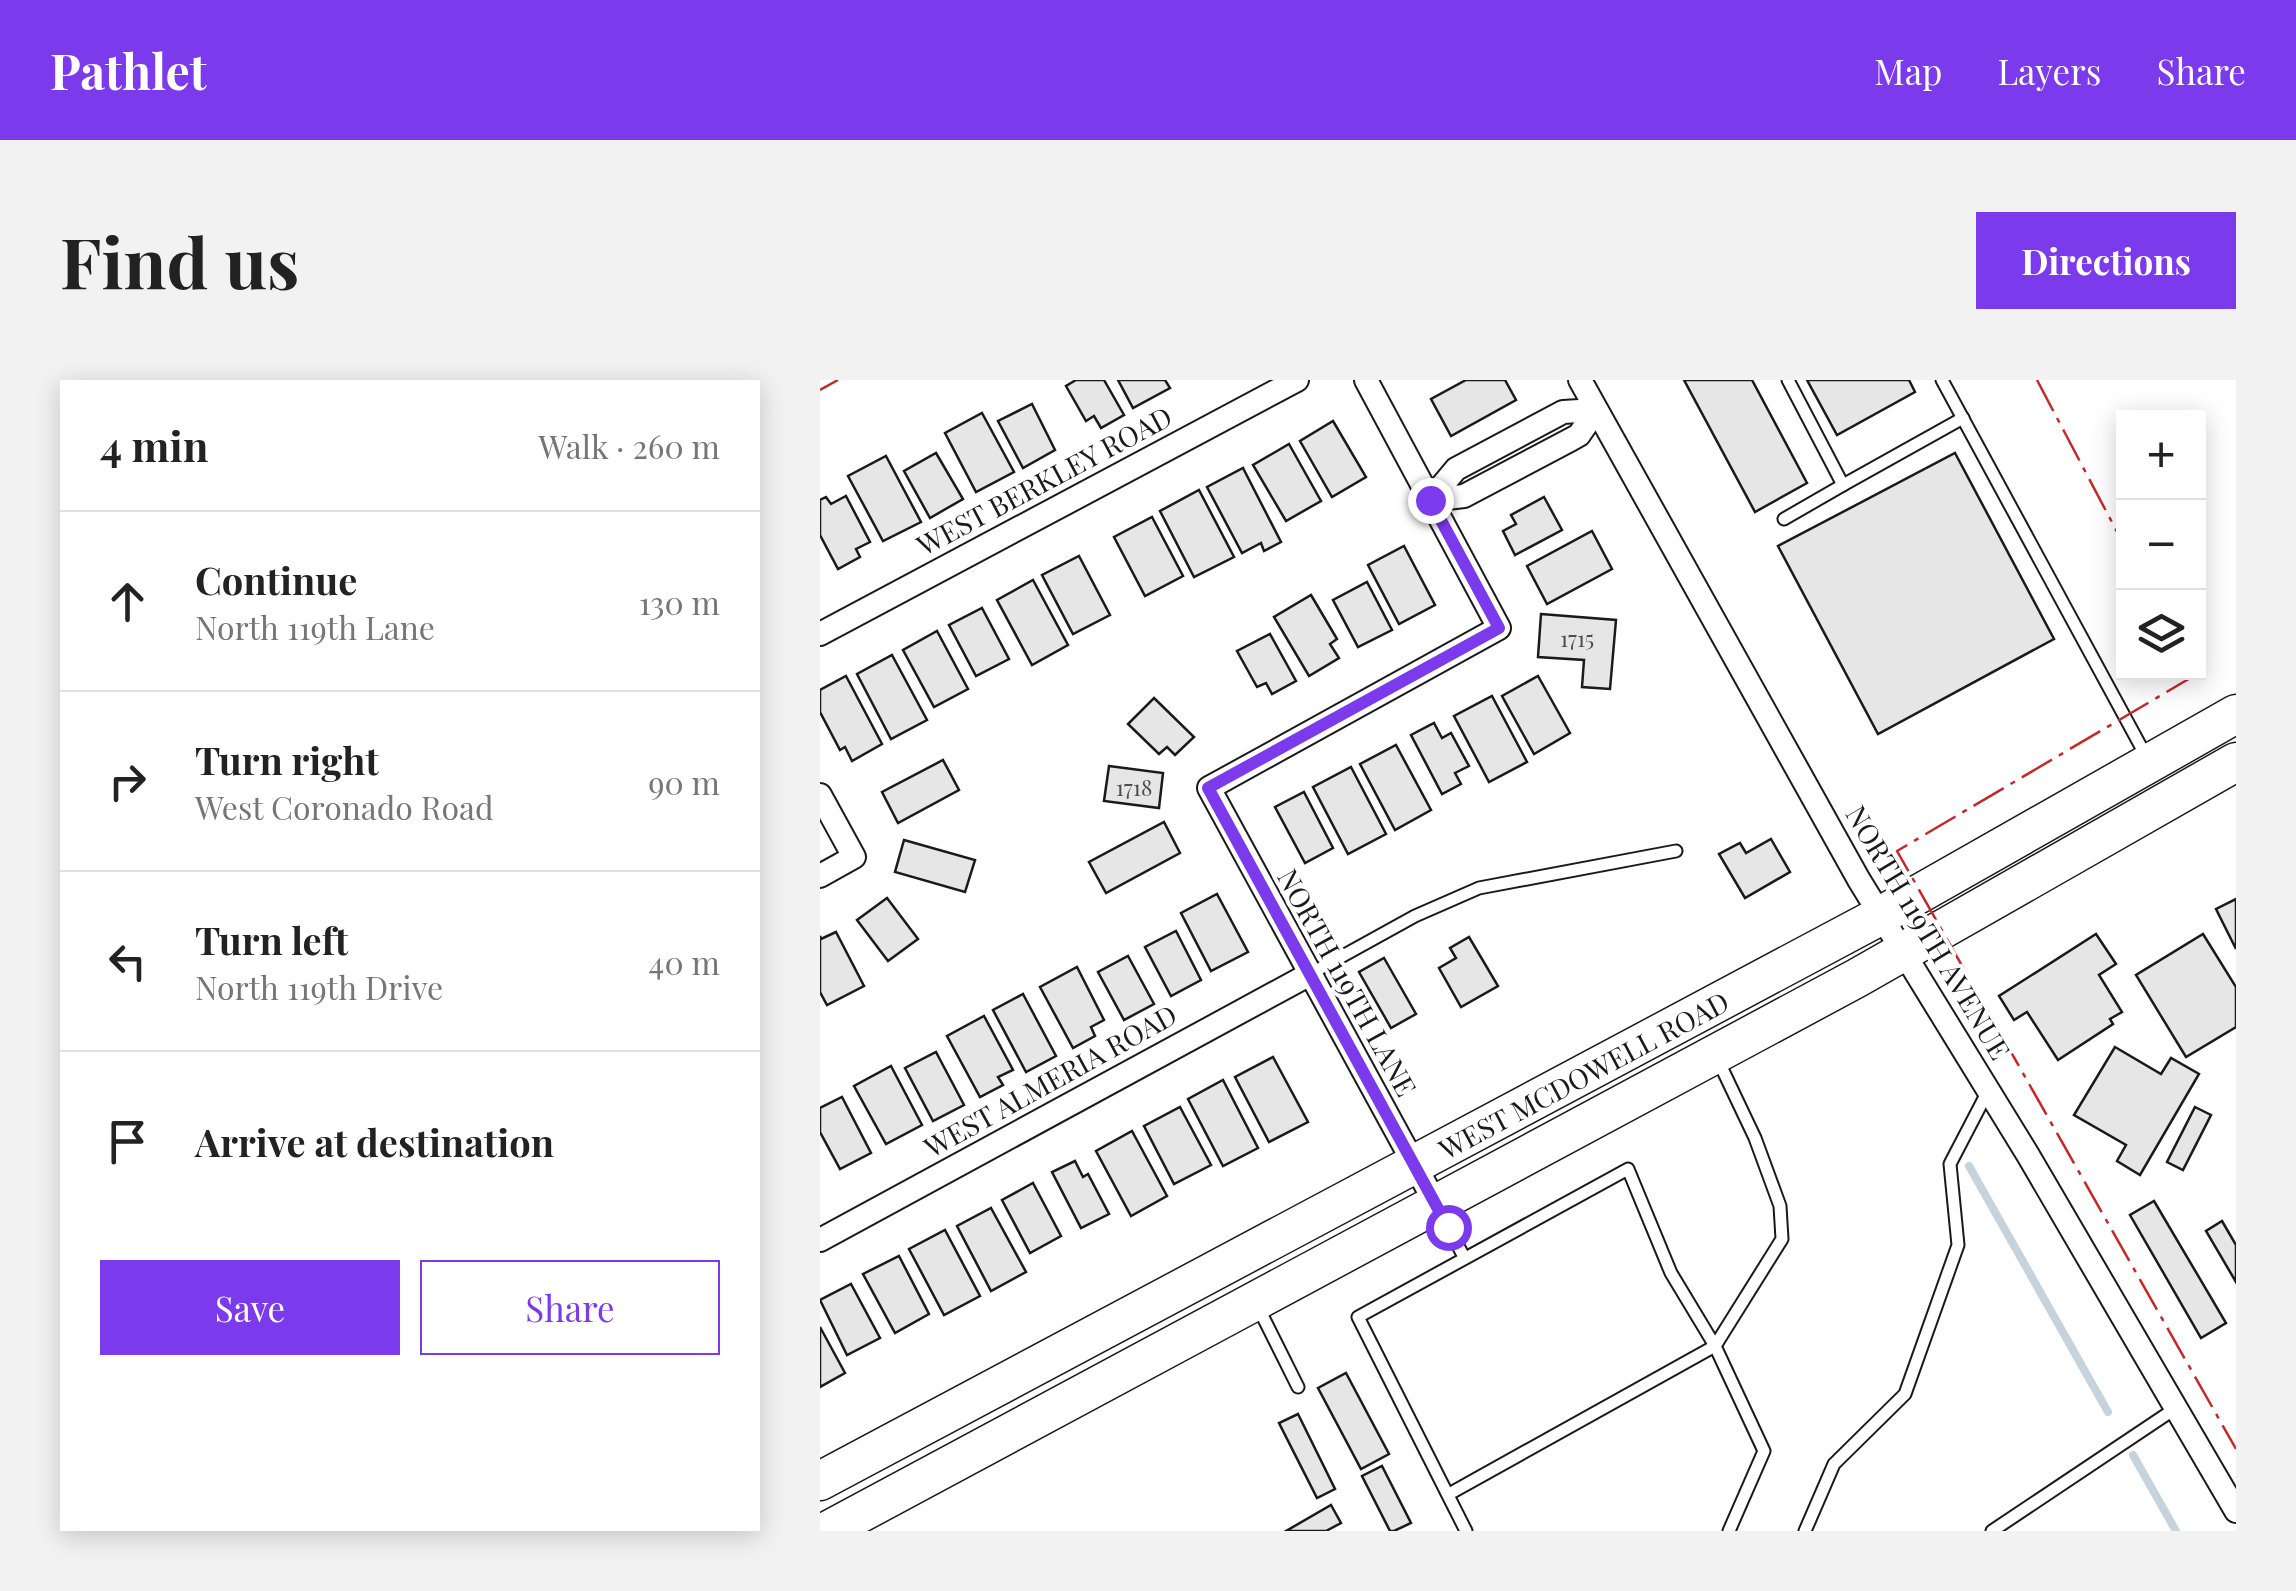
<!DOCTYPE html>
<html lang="en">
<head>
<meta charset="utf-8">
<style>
	:root { --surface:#fff; --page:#f2f2f2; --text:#222; --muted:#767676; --line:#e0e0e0; --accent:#7c3aed }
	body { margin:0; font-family:"Playfair Display",serif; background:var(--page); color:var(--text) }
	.controls { position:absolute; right:30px; top:30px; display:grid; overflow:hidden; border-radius:0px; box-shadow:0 5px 25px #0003 }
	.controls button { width:90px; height:90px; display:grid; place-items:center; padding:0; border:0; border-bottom:2px solid var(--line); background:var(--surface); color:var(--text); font:50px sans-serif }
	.stop { position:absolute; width:30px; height:30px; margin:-22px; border:8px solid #7c3aed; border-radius:50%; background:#fff }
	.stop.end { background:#7c3aed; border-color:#fff; box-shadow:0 2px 10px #0008 }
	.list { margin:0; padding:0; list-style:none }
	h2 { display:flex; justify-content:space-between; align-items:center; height:130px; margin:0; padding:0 40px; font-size:42px }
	h2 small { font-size:32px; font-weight:400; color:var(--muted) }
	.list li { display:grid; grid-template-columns:65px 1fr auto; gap:30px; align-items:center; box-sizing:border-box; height:180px; padding:0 40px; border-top:2px solid var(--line) }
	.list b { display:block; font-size:38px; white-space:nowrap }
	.list p { margin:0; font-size:32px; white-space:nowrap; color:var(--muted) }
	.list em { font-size:32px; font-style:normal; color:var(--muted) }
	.actions { display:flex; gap:20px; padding:30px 40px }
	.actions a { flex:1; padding:22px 0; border:2px solid var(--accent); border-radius:0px; text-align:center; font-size:35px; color:var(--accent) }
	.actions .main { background:var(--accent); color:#fff }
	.icon { flex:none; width:55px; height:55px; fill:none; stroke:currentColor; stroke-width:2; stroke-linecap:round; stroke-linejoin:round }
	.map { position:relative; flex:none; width:1416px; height:1151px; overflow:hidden; border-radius:0px }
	header { display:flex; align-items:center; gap:60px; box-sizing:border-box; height:140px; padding:0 50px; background:var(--accent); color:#fff }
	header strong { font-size:48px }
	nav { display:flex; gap:55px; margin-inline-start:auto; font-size:35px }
	.intro { display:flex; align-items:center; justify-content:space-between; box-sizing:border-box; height:240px; padding:0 60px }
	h1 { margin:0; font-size:70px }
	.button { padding:25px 45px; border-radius:0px; background:var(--accent); color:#fff; font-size:35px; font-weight:700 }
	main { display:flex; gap:60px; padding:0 60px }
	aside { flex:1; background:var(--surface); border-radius:0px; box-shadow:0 5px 25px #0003 }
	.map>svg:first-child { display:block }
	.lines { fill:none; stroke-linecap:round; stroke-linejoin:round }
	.stream { stroke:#c6d2dc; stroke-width:8 }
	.building { fill:#e6e6e6; stroke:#1a1a1a; stroke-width:2.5 }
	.lane-casing { stroke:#1a1a1a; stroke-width:15 }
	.street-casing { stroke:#1a1a1a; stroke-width:26 }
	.primary-casing { stroke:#1a1a1a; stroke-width:41 }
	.lane { stroke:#fff; stroke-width:11 }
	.street { stroke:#fff; stroke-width:22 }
	.primary { stroke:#fff; stroke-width:38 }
	.power { stroke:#c62828; stroke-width:2.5; stroke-dasharray:35 8 5 8; stroke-linecap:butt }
	.route { stroke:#7c3aed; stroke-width:12 }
	.labels { text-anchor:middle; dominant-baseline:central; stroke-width:8; stroke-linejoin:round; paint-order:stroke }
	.number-label { font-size:22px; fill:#4d4d4d }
	.street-label { font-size:28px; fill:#1a1a1a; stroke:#fff }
</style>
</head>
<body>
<header>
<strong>Pathlet</strong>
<nav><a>Map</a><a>Layers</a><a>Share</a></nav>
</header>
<div class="intro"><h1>Find us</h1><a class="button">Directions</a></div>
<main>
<aside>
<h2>4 min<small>Walk · 260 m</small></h2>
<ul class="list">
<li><svg class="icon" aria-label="ahead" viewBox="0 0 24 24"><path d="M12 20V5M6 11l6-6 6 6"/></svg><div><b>Continue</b><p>North 119th Lane</p></div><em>130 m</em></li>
<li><svg class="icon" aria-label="right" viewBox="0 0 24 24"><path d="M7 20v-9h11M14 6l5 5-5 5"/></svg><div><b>Turn right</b><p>West Coronado Road</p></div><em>90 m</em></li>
<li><svg class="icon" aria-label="left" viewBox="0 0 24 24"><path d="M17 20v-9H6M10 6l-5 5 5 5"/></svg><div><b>Turn left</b><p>North 119th Drive</p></div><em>40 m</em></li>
<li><svg class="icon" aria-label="arrive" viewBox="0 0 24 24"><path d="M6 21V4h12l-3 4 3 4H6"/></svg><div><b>Arrive at destination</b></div></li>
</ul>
<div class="actions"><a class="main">Save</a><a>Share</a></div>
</aside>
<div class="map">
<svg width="1416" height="1151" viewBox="0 0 1416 1151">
	<rect width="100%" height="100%" fill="#fff"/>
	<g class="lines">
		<g class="stream">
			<path d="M 1149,786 L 1288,1032"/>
			<path d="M 1313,1075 L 1356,1151"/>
		</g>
	</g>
	<g class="building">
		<path d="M 256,0 L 284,0 L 304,35 L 281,48 L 274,36 L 266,41 L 246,6 Z"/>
		<path d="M 298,0 L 345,0 L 350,8 L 313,28 Z"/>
		<path d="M 646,0 L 685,0 L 696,20 L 631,56 L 611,19 Z"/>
		<path d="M 864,0 L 932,0 L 987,103 L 935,132 Z"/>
		<path d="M 987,0 L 1089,0 L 1095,12 L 1017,55 Z"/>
		<path d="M 212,24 L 235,70 L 203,88 L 178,41 Z"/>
		<path d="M 162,33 L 194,92 L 156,112 L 125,53 Z"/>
		<path d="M 513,41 L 546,97 L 512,117 L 480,61 Z"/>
		<path d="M 469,64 L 501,121 L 466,141 L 433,85 Z"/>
		<path d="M 116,73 L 143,119 L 110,138 L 84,91 Z"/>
		<path d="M 1135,73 L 1234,259 L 1058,354 L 958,166 Z"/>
		<path d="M 66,76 L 101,142 L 63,161 L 28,96 Z"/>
		<path d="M 423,88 L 461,162 L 444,171 L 441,163 L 422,173 L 387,107 Z"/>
		<path d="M 379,110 L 414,177 L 374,197 L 340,131 Z"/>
		<path d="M 26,116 L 50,162 L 36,169 L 40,177 L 18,189 L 0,155 L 0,120 L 6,117 L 11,124 Z"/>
		<path d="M 724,117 L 742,150 L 695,175 L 683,151 L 696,144 L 691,135 Z"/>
		<path d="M 332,137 L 363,196 L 325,216 L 294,157 Z"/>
		<path d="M 772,151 L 792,189 L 727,224 L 707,186 Z"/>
		<path d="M 584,166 L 615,225 L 579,244 L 548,185 Z"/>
		<path d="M 259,176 L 290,235 L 253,254 L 222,195 Z"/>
		<path d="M 213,200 L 248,265 L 212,285 L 177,220 Z"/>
		<path d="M 547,202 L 572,250 L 538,267 L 513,220 Z"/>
		<path d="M 491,215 L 517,259 L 510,264 L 519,278 L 489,296 L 454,237 Z"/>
		<path d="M 162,228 L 189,279 L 156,296 L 129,245 Z"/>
		<path d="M 721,234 L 796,240 L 790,309 L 762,307 L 764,280 L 718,277 Z"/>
		<path d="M 117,251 L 148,309 L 114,327 L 83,270 Z"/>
		<path d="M 450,254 L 476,301 L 452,314 L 446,303 L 437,307 L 417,271 Z"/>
		<path d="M 72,275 L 107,340 L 71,359 L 37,294 Z"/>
		<path d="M 26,296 L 62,364 L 32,381 L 25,367 L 20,370 L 0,332 L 0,310 Z"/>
		<path d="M 718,296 L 750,353 L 714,374 L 682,316 Z"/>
		<path d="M 672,316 L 707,382 L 669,402 L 634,336 Z"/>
		<path d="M 334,318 L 374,357 L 355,375 L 347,367 L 339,374 L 308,344 Z"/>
		<path d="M 614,343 L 622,358 L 631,353 L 649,386 L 635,393 L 641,404 L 622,414 L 591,355 Z"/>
		<path d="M 576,365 L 611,430 L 575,450 L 540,384 Z"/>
		<path d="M 123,380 L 139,410 L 78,443 L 62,412 Z"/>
		<path d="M 289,386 L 343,393 L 339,428 L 284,421 Z"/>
		<path d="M 531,387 L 566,454 L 528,474 L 493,407 Z"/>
		<path d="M 484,412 L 513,468 L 485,483 L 455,427 Z"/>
		<path d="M 344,442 L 360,473 L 286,513 L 269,482 Z"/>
		<path d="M 951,459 L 970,492 L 925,518 L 899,474 L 920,463 L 926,473 Z"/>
		<path d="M 84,460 L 155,480 L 145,512 L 75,492 Z"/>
		<path d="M 397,514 L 428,572 L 391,591 L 361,533 Z"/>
		<path d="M 67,518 L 98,559 L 68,581 L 37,540 Z"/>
		<path d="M 1416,519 L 1416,569 L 1396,529 Z"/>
		<path d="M 356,551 L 381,600 L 351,616 L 325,567 Z"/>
		<path d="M 16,552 L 44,606 L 7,625 L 0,612 L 0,556 L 1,559 Z"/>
		<path d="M 1276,554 L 1296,584 L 1279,595 L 1302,632 L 1290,639 L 1293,644 L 1238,680 L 1207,632 L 1194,640 L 1179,616 Z"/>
		<path d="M 1383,554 L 1416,607 L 1416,647 L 1366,677 L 1316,595 Z"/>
		<path d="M 649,557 L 678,606 L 641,627 L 619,588 L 636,578 L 630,568 Z"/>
		<path d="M 308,576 L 334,624 L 304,640 L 278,592 Z"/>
		<path d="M 564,578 L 596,634 L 571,648 L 539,592 Z"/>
		<path d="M 257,587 L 284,640 L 271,647 L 275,656 L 253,668 L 220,607 Z"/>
		<path d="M 203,614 L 236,676 L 206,692 L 173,630 Z"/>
		<path d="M 164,636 L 193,690 L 178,697 L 183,705 L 160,717 L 127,656 Z"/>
		<path d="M 1295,667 L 1341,694 L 1351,678 L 1379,694 L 1320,795 L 1297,781 L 1306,765 L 1254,735 Z"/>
		<path d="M 116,672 L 144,725 L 113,741 L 85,688 Z"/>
		<path d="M 453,677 L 488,742 L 449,762 L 415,697 Z"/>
		<path d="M 71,686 L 102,745 L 66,764 L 34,706 Z"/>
		<path d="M 403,700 L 438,768 L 403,786 L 368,719 Z"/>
		<path d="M 22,717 L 51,773 L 20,789 L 0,752 L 0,728 Z"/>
		<path d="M 360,727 L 391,785 L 354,804 L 324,746 Z"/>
		<path d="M 1375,727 L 1391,735 L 1363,790 L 1347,782 Z"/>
		<path d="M 312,751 L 347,816 L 311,836 L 276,771 Z"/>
		<path d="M 255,781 L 263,797 L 268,794 L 289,834 L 261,848 L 232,792 Z"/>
		<path d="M 213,803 L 241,856 L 210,873 L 182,820 Z"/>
		<path d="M 1334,821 L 1406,943 L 1381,958 L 1310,835 Z"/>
		<path d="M 171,828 L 206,892 L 171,911 L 137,846 Z"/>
		<path d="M 1402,841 L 1416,865 L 1416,902 L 1386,851 Z"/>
		<path d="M 125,850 L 160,916 L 124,935 L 89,869 Z"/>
		<path d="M 79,876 L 109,934 L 75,953 L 43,894 Z"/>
		<path d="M 31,904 L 60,958 L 27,975 L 0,920 Z"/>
		<path d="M 0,947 L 25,993 L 0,1007 Z"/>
		<path d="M 526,993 L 569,1074 L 541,1089 L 498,1008 Z"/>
		<path d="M 478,1034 L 515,1109 L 497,1118 L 459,1043 Z"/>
		<path d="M 562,1086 L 591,1143 L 574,1151 L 570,1151 L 542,1096 Z"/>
		<path d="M 511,1125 L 521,1143 L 506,1151 L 466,1151 Z"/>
	</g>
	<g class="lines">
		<defs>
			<g id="lane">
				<path d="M 968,0 L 1023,105 L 1143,38"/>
				<path d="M 1122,0 L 1326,376"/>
				<path d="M 964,139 L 1023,105"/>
				<path d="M 490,594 L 595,536 L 659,508 L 856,471"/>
				<path d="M 618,828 L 644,877"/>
				<path d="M 437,925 L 478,1007"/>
				<path d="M 629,1114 L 895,966 L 962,859 L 960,826 L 935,758 L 897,678"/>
				<path d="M 646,1151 L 538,937 L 808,789 L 851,893 L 895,966 L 944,1071 L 909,1151"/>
				<path d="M 985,1151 L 1014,1084 L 1085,1014 L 1138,865 L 1130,784 L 1168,711"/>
				<path d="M 1172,1151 L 1356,1028"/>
			</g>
			<g id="street">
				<path d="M 546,0 L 679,248 L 389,408 L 616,824"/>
				<path d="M 760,0 L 1039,500 L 1208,775 L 1416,1131"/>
				<path d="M 610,120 L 644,116 L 750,60 L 759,55 L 776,30"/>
				<path d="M 610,120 L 636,89 L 743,32 L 776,30"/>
				<path d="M 0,254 L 477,0"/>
				<path d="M 0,415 L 34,477 L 0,496"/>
				<path d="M 0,860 L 490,594"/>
			</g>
			<g id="primary">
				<path id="s1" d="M 0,1101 L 1060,536 L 1416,334"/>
				<path d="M 7,1151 L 1037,598 L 1416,382"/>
			</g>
		</defs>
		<use href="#lane" class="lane-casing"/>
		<use href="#street" class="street-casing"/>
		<use href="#primary" class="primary-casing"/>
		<use href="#lane" class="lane"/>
		<use href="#street" class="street"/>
		<use href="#primary" class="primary"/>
		<g class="power">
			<path d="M 1217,0 L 1304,165"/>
			<path d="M 0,10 L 18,0"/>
			<path d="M 1370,292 L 1372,297 L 1077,471 L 1416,1069"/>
		</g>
	</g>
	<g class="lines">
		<path class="route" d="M 610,120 L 679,248 L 388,408 L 628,847"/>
	</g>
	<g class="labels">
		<g class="number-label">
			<text x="757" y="258">1715</text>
			<text x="314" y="407">1718</text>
		</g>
		<g class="street-label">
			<text transform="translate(224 100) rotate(-28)">WEST BERKLEY ROAD</text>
			<text transform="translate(1109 552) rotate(59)">NORTH 119TH AVENUE</text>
			<text transform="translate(528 602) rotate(61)">NORTH 119TH LANE</text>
			<text stroke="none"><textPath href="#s1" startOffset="865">WEST MCDOWELL ROAD</textPath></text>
			<text transform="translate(230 700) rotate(-29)">WEST ALMERIA ROAD</text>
		</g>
	</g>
</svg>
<div class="controls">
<button>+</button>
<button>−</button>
<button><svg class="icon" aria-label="layers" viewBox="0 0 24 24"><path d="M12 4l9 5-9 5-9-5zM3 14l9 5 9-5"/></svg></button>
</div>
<div class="stop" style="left:628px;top:847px"></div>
<div class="stop end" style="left:610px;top:120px"></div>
</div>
</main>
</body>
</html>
